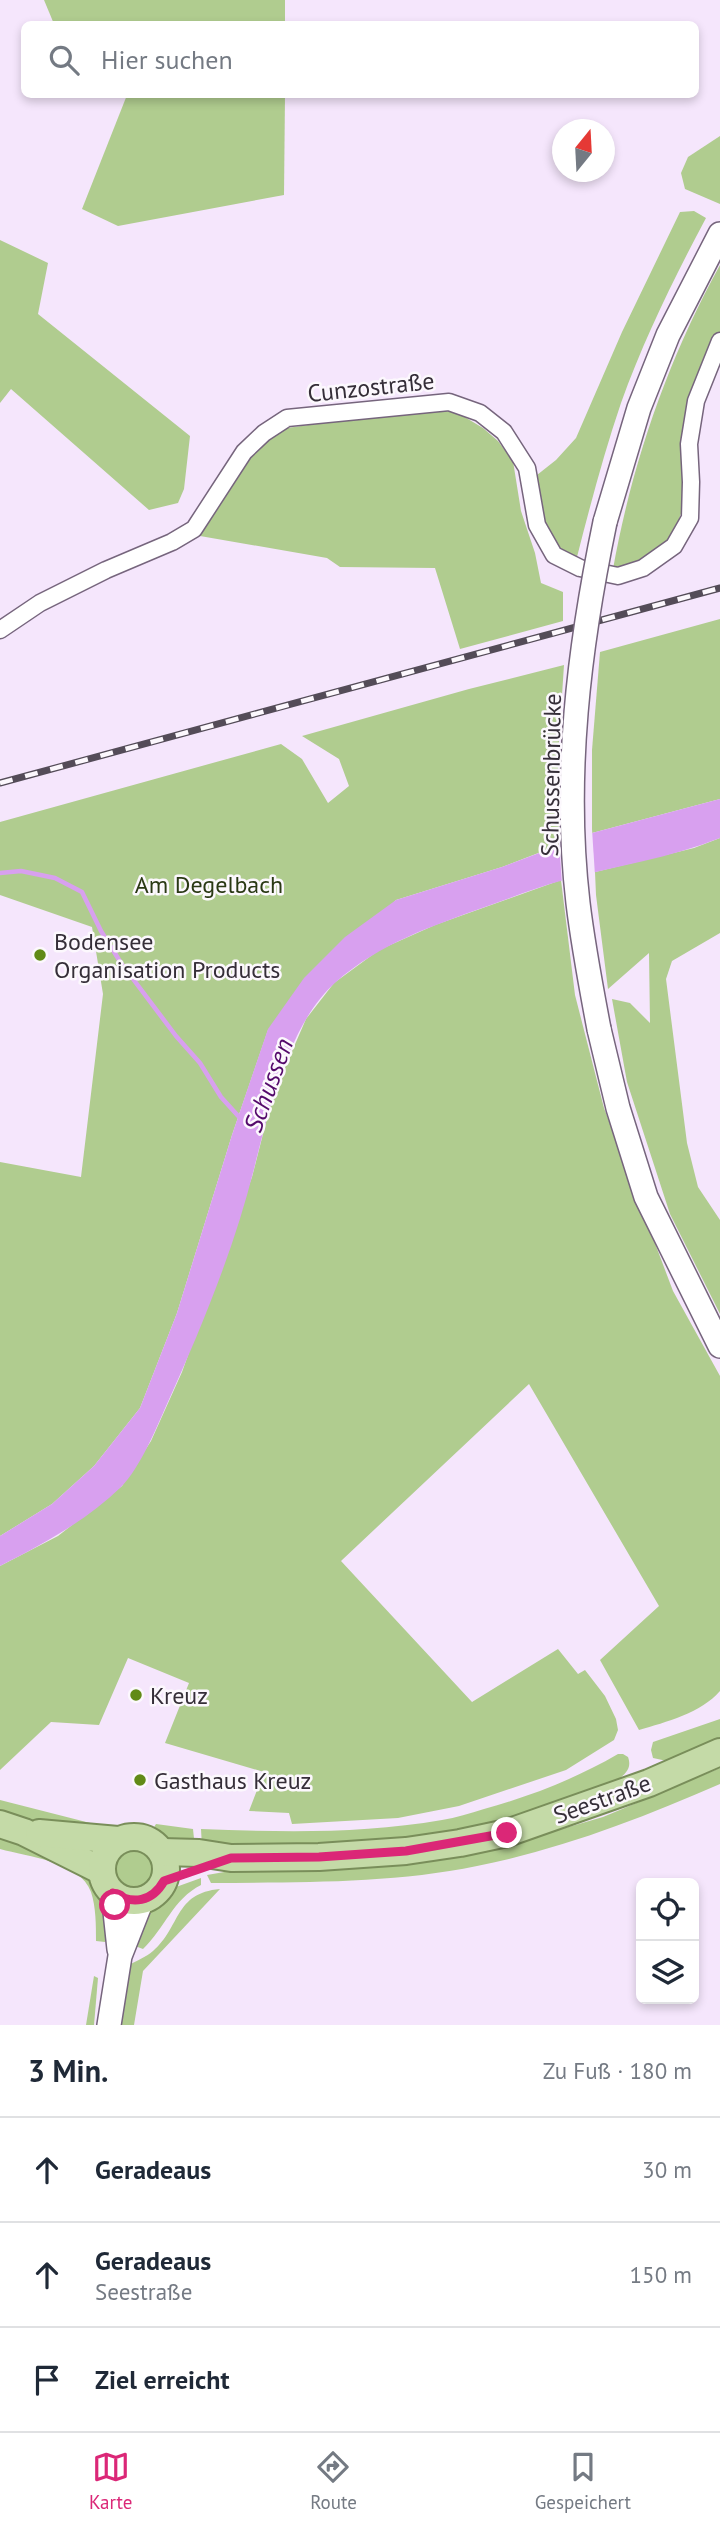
<!DOCTYPE html>
<html lang="de">
<head>
<meta charset="utf-8">
<style>
	:root { --surface:#fff; --page:#f6f6f7; --text:#1f2937; --muted:#747a83; --line:#e0e1e3; --accent:#db2777 }
	body { margin:0; font-family:"PT Sans",sans-serif; background:var(--page); color:var(--text) }
	.controls { position:absolute; right:21px; bottom:21px; display:grid; overflow:hidden; border-radius:10px; box-shadow:0 4px 10px #0003 }
	.controls button { width:63px; height:63px; display:grid; place-items:center; padding:0; border:0; border-bottom:2px solid var(--line); background:var(--surface); color:var(--text); font:35px sans-serif }
	.compass { position:absolute; left:552px; top:119px; width:63px; height:63px; border-radius:50%; background:var(--surface); box-shadow:0 4px 10px #0003; rotate:18deg }
	.stop { position:absolute; width:21px; height:21px; margin:-16px; border:5px solid #db2777; border-radius:50%; background:#fff }
	.stop.end { background:#db2777; border-color:#fff; box-shadow:0 2px 7px #0008 }
	.list { margin:0; padding:0; list-style:none }
	h2 { display:flex; justify-content:space-between; align-items:center; height:91px; margin:0; padding:0 28px; font-size:30px }
	h2 small { font-size:23px; font-weight:400; color:var(--muted) }
	.list li { display:grid; grid-template-columns:46px 1fr auto; gap:21px; align-items:center; box-sizing:border-box; height:105px; padding:0 28px; border-top:2px solid var(--line) }
	.list b { display:block; font-size:26px; white-space:nowrap }
	.list p { margin:0; font-size:23px; white-space:nowrap; color:var(--muted) }
	.list em { font-size:23px; font-style:normal; color:var(--muted) }
	.icon { flex:none; width:38px; height:38px; fill:none; stroke:currentColor; stroke-width:2; stroke-linecap:round; stroke-linejoin:round }
	.map { position:relative; flex:none; width:720px; height:2025px; overflow:hidden }
	.search { position:absolute; background:var(--surface); box-shadow:0 4px 10px #0003; left:21px; right:21px; top:21px; height:77px; display:flex; align-items:center; gap:18px; box-sizing:border-box; padding:0 24px; border-radius:10px; color:var(--muted); font-size:26px }
	.sheet { height:406px; background:var(--surface) }
	nav { display:flex; justify-content:space-around; align-items:center; box-sizing:border-box; height:98px; border-top:2px solid var(--line); background:var(--surface); font-size:19px; color:var(--muted) }
	nav a { display:grid; justify-items:center; gap:4px }
	nav .on { color:var(--accent) }
	.map>svg:first-child { display:block }
	.green { fill:#b0cc8f }
	.water { fill:#d8a0ef }
	.pier { fill:#f5e6fc }
	.lines { fill:none; stroke-linecap:round; stroke-linejoin:round }
	.stream { stroke:#d8a0ef; stroke-width:4.5 }
	.street-casing { stroke:#76657d; stroke-width:19 }
	.secondary-casing { stroke:#76657d; stroke-width:26 }
	.primary-casing { stroke:#798e5a; stroke-width:30 }
	.street { stroke:#fff; stroke-width:16 }
	.secondary { stroke:#fff; stroke-width:23 }
	.primary { stroke:#c4daa7; stroke-width:26 }
	.rail-casing { stroke:#544c58; stroke-width:7 }
	.rail { stroke:#fcf8fd; stroke-width:4.5; stroke-dasharray:13; stroke-linecap:butt }
	.secondary-bridge-casing { stroke:#76657d; stroke-width:26; stroke-linecap:butt }
	.secondary-bridge { stroke:#fff; stroke-width:23 }
	.route { stroke:#db2777; stroke-width:9 }
	.poi-dot { fill:#618a17; stroke:#fcf8fd; stroke-width:2.5 }
	.labels { text-anchor:middle; dominant-baseline:central; stroke-width:5; stroke-linejoin:round; paint-order:stroke }
	.street-label { font-size:24px; fill:#352e38; stroke:#fcf8fd }
	.park-label { font-size:24px; fill:#2a3914; stroke:#fcf8fd }
	.poi-label { font-size:24px; fill:#352e38; stroke:#fcf8fd; text-anchor:start }
	.water-label { font-size:26px; font-style:italic; fill:#54096b; stroke:#fcf8fd }
</style>
</head>
<body>
<div class="map">
<svg width="720" height="2025" viewBox="0 0 720 2025">
	<rect width="100%" height="100%" fill="#f5e6fc"/>
	<g class="green">
		<path d="M 44,0 L 285,0 L 285,24 L 54,24 Z"/>
		<path d="M 127,95 L 285,95 L 284,195 L 118,226 L 82,209 Z"/>
		<path d="M 720,136 L 720,204 L 685,189 L 681,173 L 688,157 Z"/>
		<path d="M 694,211 L 706,218 C 674,278 644,339 621,403 C 604,453 590,506 577,557 C 541,545 540,507 537,475 L 556,460 L 576,438 L 622,332 L 680,212 Z"/>
		<path d="M 0,240 L 48,263 L 38,314 L 190,436 L 184,489 L 178,503 L 149,510 L 11,389 L 0,403 Z"/>
		<path d="M 720,265 L 720,333 L 708,357 L 685,501 C 672,546 658,558 613,569 C 632,463 668,359 720,265 Z"/>
		<path d="M 428,408 L 458,413 L 483,428 L 498,441 L 513,461 L 521,511 L 535,553 L 541,583 L 563,592 L 563,621 L 460,649 L 435,568 L 340,567 L 327,558 L 200,536 L 256,450 L 280,429 Z"/>
		<path d="M 720,619 L 720,799 L 592,833 L 592,750 L 600,652 Z"/>
		<path d="M 564,665 L 558,756 L 559,845 L 502,867 L 396,900 L 268,1030 L 232,1135 L 177,1313 L 140,1408 L 94,1466 L 52,1504 L 0,1536 L 0,1162 L 81,1177 L 103,994 L 92,927 L 0,895 L 0,822 L 281,744 L 302,759 L 328,803 L 349,786 L 339,759 L 302,736 L 469,689 Z"/>
		<path d="M 720,838 L 720,933 L 672,961 L 666,979 L 687,1143 L 698,1187 L 720,1220 L 720,1314 L 670,1214 L 627,1082 L 612,999 L 630,1003 L 650,1023 L 649,953 L 608,989 L 596,895 L 595,872 L 694,848 Z"/>
		<path d="M 561,880 L 575,995 L 604,1108 L 673,1291 L 720,1376 L 720,1691 C 701,1713 666,1722 639,1730 L 600,1660 L 659,1606 L 529,1384 L 341,1561 L 472,1702 L 558,1649 L 578,1674 L 585,1670 L 605,1696 L 616,1719 L 618,1730 L 614,1740 L 566,1770 L 459,1806 L 398,1818 L 292,1824 L 289,1813 L 249,1811 L 264,1772 L 165,1743 L 189,1683 L 128,1658 L 99,1725 L 51,1722 L 0,1770 L 0,1566 L 58,1536 L 122,1486 L 151,1441 L 182,1372 L 252,1177 L 273,1095 L 306,1019 L 334,983 L 379,950 L 435,925 Z"/>
		<path d="M 720,1719 L 720,1737 L 667,1761 L 653,1758 L 651,1750 L 653,1742 Z"/>
		<path d="M 618,1754 L 623,1754 L 628,1757 C 632,1768 626,1773 618,1780 L 510,1818 L 451,1834 L 401,1841 L 202,1847 L 201,1829 C 281,1832 362,1834 442,1820 C 456,1818 470,1813 484,1809 C 531,1796 575,1779 618,1754 Z"/>
		<path d="M 720,1768 L 720,1784 C 642,1818 562,1849 477,1866 C 390,1884 299,1882 211,1883 L 207,1875 L 253,1867 L 534,1837 L 603,1817 Z"/>
		<path d="M 0,1800 L 98,1825 L 52,1825 L 0,1813 Z"/>
		<path d="M 156,1824 L 193,1829 L 195,1848 L 169,1842 L 153,1829 Z"/>
		<path d="M 0,1836 L 89,1874 L 99,1888 L 105,1905 L 108,1925 L 105,1942 L 96,1941 C 96,1925 96,1907 91,1892 C 80,1861 28,1857 0,1849 Z"/>
		<circle cx="135" cy="1868" r="24"/>
		<path d="M 201,1878 L 201,1885 C 173,1899 165,1928 143,1949 L 135,1946 L 146,1912 L 176,1887 Z"/>
		<path d="M 220,1889 L 143,1971 L 134,2025 L 120,2025 L 129,1965 C 136,1961 146,1957 153,1951 C 181,1927 174,1893 220,1889 Z"/>
		<path d="M 94,1976 L 98,1978 L 94,2025 L 86,2025 Z"/>
	</g>
	<path class="water" d="M 720,799 L 720,838 C 670,858 616,866 564,880 C 537,887 511,898 485,907 C 432,926 379,944 336,982 C 289,1023 269,1110 254,1169 C 234,1249 201,1329 167,1404 C 156,1429 140,1468 121,1487 C 86,1521 43,1544 0,1566 L 0,1536 L 52,1504 L 94,1466 L 140,1408 L 177,1313 L 232,1135 L 268,1029 L 304,978 L 345,937 L 396,900 L 502,867 L 592,833 Z"/>
	<path class="pier" d="M 592,829 L 595,876 L 562,884 L 559,841 Z"/>
	<g class="lines">
		<path class="stream" d="M 0,873 L 21,871 L 55,878 L 82,892 L 101,931 L 121,963 L 176,1036 L 200,1063 L 221,1097 L 240,1118"/>
		<defs>
			<path id="street" d="M 0,630 L 40,603 L 106,570 L 172,542 L 194,529 L 244,452 L 264,433 L 287,418 L 449,402 L 480,413 L 504,432 L 527,468 L 537,525 L 554,555 L 580,568 L 618,576 L 643,568 L 674,546 L 690,518 L 691,482 L 689,444 L 696,401 L 720,341"/>
			<g id="secondary">
				<path d="M 605,522 L 639,408 L 668,335 L 720,234"/>
				<path d="M 599,1029 L 618,1108 L 646,1197 L 720,1346"/>
				<path d="M 113,1893 L 119,1949"/>
				<path d="M 109,2025 L 120,1956 L 142,1900"/>
			</g>
			<g id="primary">
				<path d="M 0,1824 L 24,1832 L 102,1871"/>
				<path d="M 39,1833 L 118,1840"/>
				<circle cx="134" cy="1869" r="32"/>
				<path d="M 162,1852 L 199,1853 L 231,1858 L 319,1857 L 406,1851 L 460,1843 L 507,1833 L 649,1783 L 720,1752"/>
			</g>
		</defs>
		<use href="#street" class="street-casing"/>
		<use href="#secondary" class="secondary-casing"/>
		<use href="#primary" class="primary-casing"/>
		<use href="#street" class="street"/>
		<use href="#secondary" class="secondary"/>
		<use href="#primary" class="primary"/>
		<defs>
			<path id="rail" d="M 0,783 L 720,588"/>
		</defs>
		<use href="#rail" class="rail-casing"/>
		<use href="#rail" class="rail"/>
		<defs>
			<path id="secondary-bridge" d="M 599,1029 C 591,987 583,945 578,903 C 563,776 579,647 605,522"/>
		</defs>
		<use href="#secondary-bridge" class="secondary-bridge-casing"/>
		<use href="#secondary-bridge" class="secondary-bridge"/>
	</g>
	<g class="lines">
		<path class="route" d="M 115,1905 L 113,1893 C 133,1905 152,1902 164,1881 L 231,1858 L 319,1857 L 406,1851 L 507,1833"/>
	</g>
	<g class="poi-dot">
		<circle cx="40" cy="955" r="7"/>
		<circle cx="136" cy="1695" r="7"/>
		<circle cx="140" cy="1780" r="7"/>
	</g>
	<g class="labels">
		<g class="street-label">
			<text transform="translate(371 387) rotate(-6)">Cunzostraße</text>
			<text transform="translate(551 775) rotate(-89)">Schussenbrücke</text>
			<text transform="translate(602 1799) rotate(-20)">Seestraße</text>
		</g>
		<g class="park-label">
			<text x="209" y="884">Am Degelbach</text>
		</g>
		<g class="poi-label">
			<text x="54" y="941">Bodensee<tspan x="54" dy="28">Organisation Products</tspan></text>
			<text x="150" y="1695">Kreuz</text>
			<text x="154" y="1780">Gasthaus Kreuz</text>
		</g>
		<g class="water-label">
			<text transform="translate(268 1085) rotate(-70)">Schussen</text>
		</g>
	</g>
</svg>
<div class="controls">
<button><svg class="icon" aria-label="locate" viewBox="0 0 24 24"><circle cx="12" cy="12" r="6"/><path d="M12 2v4M12 18v4M2 12h4M18 12h4"/></svg></button>
<button><svg class="icon" aria-label="layers" viewBox="0 0 24 24"><path d="M12 4l9 5-9 5-9-5zM3 14l9 5 9-5"/></svg></button>
</div>
<svg class="compass" viewBox="-18 -18 36 36"><path d="M0-13l5 13h-10z" fill="#e53935"/><path d="M0 13l5-13h-10z" fill="#747a83"/></svg>
<div class="stop" style="left:115px;top:1905px"></div>
<div class="stop end" style="left:507px;top:1833px"></div>
<div class="search"><svg class="icon" aria-label="search" viewBox="0 0 24 24"><circle cx="10" cy="10" r="6"/><path d="M15 15l6 6"/></svg>Hier suchen</div>
</div>
<section class="sheet">
<h2>3 Min.<small>Zu Fuß · 180 m</small></h2>
<ul class="list">
<li><svg class="icon" aria-label="ahead" viewBox="0 0 24 24"><path d="M12 20V5M6 11l6-6 6 6"/></svg><div><b>Geradeaus</b></div><em>30 m</em></li>
<li><svg class="icon" aria-label="ahead" viewBox="0 0 24 24"><path d="M12 20V5M6 11l6-6 6 6"/></svg><div><b>Geradeaus</b><p>Seestraße</p></div><em>150 m</em></li>
<li><svg class="icon" aria-label="arrive" viewBox="0 0 24 24"><path d="M6 21V4h12l-3 4 3 4H6"/></svg><div><b>Ziel erreicht</b></div></li>
</ul>
</section>
<nav>
<a class="on"><svg class="icon" aria-label="map" viewBox="0 0 24 24"><path d="M3 6l6-2 6 2 6-2v14l-6 2-6-2-6 2zM9 4v14M15 6v14"/></svg>Karte</a>
<a><svg class="icon" aria-label="directions" viewBox="0 0 24 24"><path d="M12 3l9 9-9 9-9-9zM9 14v-3h6M13 9l2 2-2 2"/></svg>Route</a>
<a><svg class="icon" aria-label="saved" viewBox="0 0 24 24"><path d="M7 4h10v16l-5-4-5 4z"/></svg>Gespeichert</a>
</nav>
</body>
</html>
